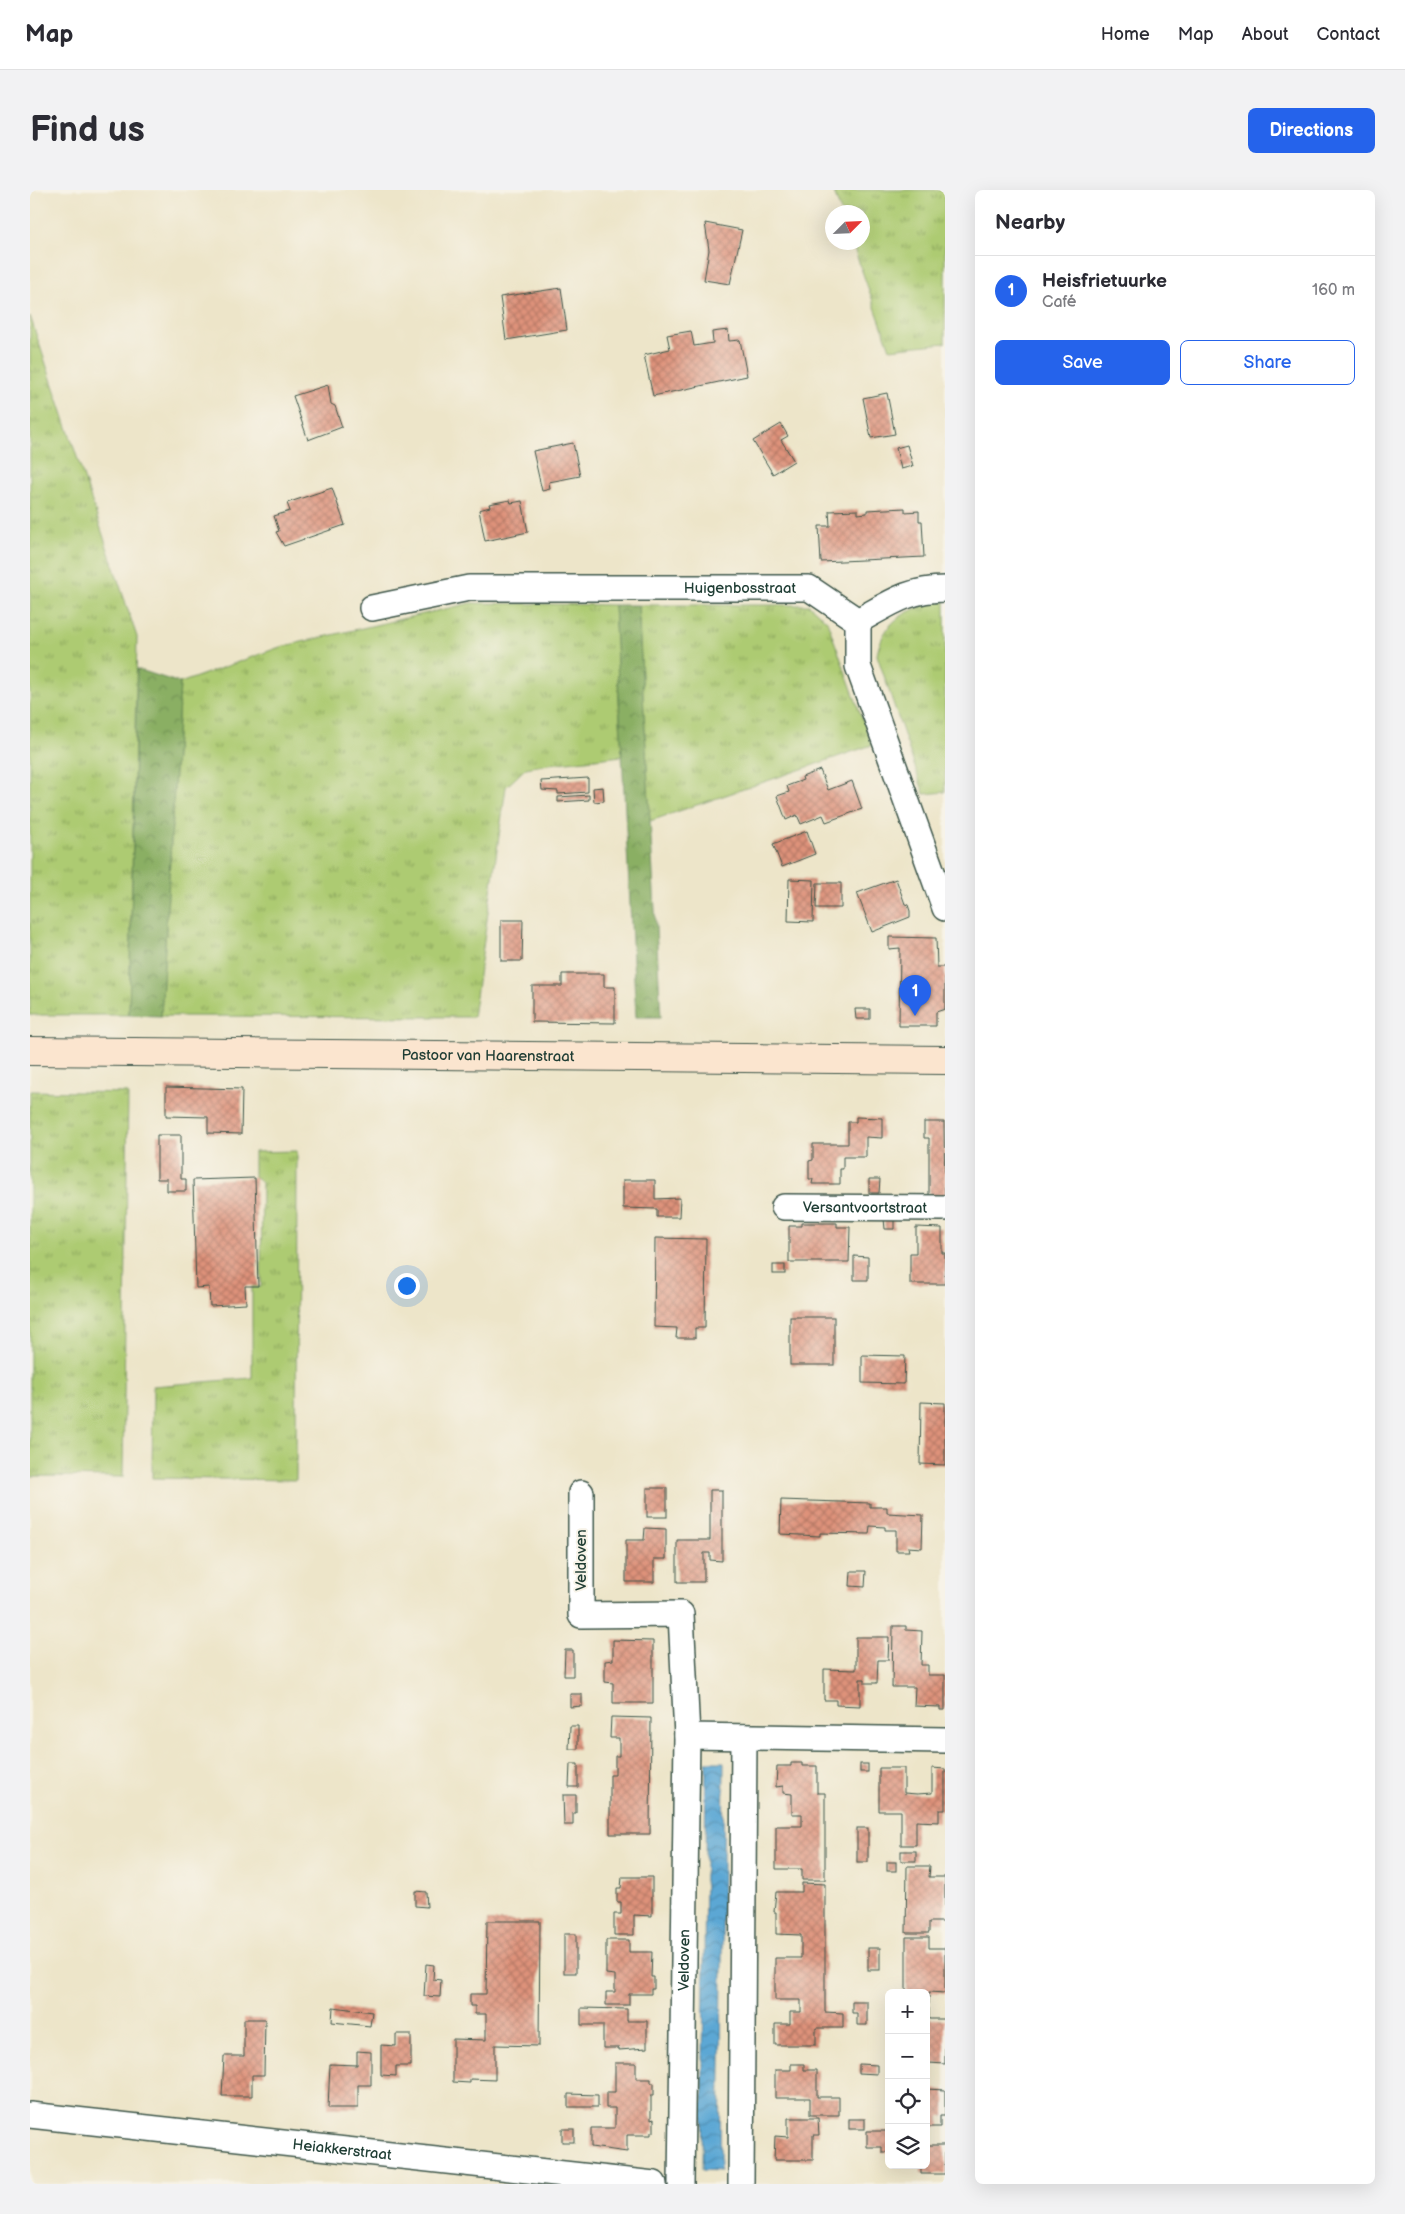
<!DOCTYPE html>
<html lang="en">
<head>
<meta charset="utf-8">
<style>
	:root { --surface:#fff; --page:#f2f2f3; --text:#2b2b33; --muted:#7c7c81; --line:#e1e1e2; --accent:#2563eb }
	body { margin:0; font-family:"Balsamiq Sans",sans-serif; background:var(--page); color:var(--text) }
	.controls { position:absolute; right:15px; bottom:15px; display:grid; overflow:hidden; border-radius:8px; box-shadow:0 5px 20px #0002 }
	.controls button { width:45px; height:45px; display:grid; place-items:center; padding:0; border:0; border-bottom:1px solid var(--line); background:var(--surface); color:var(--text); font:25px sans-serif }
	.compass { position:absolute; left:795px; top:15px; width:45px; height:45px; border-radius:50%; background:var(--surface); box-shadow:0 5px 20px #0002; rotate:66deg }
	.you { position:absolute; left:376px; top:1095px; width:18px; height:18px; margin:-12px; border:4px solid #fff; border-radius:50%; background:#1a73e8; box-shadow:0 0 0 8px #1a73e833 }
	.badge { display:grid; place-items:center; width:32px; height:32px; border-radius:50%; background:var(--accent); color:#fff; font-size:16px; font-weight:700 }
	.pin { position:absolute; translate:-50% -41px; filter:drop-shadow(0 1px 2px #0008) }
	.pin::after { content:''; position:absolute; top:26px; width:18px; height:15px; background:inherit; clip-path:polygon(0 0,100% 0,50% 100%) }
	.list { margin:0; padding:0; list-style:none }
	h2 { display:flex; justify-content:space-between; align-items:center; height:65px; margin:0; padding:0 20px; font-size:21px }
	h2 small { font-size:16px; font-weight:400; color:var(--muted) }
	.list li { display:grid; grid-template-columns:32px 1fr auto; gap:15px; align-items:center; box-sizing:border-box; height:70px; padding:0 20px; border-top:1px solid var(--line) }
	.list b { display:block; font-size:19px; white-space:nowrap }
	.list p { margin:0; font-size:16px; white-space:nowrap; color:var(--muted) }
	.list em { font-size:16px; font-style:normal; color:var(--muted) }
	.actions { display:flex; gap:10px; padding:15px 20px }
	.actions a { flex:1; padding:11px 0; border:1px solid var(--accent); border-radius:8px; text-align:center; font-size:18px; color:var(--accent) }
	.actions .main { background:var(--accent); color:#fff }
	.icon { flex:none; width:28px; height:28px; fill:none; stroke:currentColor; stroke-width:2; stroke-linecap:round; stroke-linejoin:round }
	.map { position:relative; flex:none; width:915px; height:1994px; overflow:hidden; border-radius:8px }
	header { display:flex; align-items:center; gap:30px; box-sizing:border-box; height:70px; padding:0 25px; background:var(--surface); border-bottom:1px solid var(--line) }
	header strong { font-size:24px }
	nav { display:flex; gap:28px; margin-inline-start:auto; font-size:18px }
	.intro { display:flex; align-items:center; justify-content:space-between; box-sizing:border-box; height:120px; padding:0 30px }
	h1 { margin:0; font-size:35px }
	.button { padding:12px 22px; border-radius:8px; background:var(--accent); color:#fff; font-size:18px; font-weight:700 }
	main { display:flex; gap:30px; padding:0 30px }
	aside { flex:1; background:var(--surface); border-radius:8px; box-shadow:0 5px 20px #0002 }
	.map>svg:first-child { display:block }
	.grass { fill:url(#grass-tufts); stroke:#668453 }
	.forest { fill:url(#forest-crowns); stroke:#54764c }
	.water { fill:url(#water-waves); stroke:#3d7284 }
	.building { fill:url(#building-cross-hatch) }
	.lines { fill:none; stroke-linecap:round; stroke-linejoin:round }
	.street-casing { stroke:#3e564a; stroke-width:28 }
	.secondary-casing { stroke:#3e564a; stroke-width:30 }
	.street { stroke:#fff; stroke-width:25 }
	.secondary { stroke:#fbe5cf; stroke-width:28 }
	.labels { text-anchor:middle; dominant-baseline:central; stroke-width:4; stroke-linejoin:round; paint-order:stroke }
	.street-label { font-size:15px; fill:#1f3d34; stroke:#f7f3e8 }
</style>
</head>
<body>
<header>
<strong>Map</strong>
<nav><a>Home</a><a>Map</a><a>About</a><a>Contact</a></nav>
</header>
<div class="intro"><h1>Find us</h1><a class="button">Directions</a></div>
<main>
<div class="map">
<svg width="915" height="1994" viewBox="0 0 915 1994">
	<defs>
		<pattern id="grass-tufts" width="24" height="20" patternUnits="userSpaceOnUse" patternTransform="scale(1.25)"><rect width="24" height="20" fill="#adcb72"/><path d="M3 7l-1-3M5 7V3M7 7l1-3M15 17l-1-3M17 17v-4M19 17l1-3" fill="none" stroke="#8ca65e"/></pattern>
		<pattern id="forest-crowns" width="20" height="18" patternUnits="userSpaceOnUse" patternTransform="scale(1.25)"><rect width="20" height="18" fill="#8aaf64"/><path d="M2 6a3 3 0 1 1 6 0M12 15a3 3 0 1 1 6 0" fill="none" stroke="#709053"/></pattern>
		<pattern id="water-waves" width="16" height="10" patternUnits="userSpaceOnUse" patternTransform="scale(1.25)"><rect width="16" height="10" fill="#5ba7d4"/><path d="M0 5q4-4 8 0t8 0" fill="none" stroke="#4b89ad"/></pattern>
		<pattern id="building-cross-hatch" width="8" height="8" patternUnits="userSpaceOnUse" patternTransform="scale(1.25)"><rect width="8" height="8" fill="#de927a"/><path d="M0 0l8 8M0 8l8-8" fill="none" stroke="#b37865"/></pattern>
	</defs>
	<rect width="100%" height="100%" fill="#f7f3e8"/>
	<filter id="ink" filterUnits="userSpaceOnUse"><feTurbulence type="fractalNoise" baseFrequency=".02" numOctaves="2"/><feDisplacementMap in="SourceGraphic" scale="10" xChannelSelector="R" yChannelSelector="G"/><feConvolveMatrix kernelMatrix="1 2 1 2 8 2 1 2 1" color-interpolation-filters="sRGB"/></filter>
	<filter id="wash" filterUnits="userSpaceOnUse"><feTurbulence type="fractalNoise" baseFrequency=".0096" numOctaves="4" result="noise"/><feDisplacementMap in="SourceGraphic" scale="20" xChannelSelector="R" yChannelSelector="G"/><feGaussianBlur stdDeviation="1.12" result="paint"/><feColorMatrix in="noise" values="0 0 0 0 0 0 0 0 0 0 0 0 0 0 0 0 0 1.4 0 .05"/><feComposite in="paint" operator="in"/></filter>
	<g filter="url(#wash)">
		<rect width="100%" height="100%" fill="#ede5c9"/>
		<g class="grass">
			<path d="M 803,0 L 915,0 L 915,153 L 860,159 L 822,53 L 832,52 L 832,22 L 811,22 Z"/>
			<path d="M 0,126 L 107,447 L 99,825 L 0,825 Z"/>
			<path d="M 903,412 L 915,412 L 915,602 L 894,604 L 847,465 C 853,432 873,422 903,412 Z"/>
			<path d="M 441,413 L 584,415 L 592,566 L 519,574 L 496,578 L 476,597 L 443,827 L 131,826 L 150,493 L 250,457 Z"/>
			<path d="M 608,415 L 779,415 L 797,431 L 842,555 L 620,631 Z"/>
			<path d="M 0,901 L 98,903 L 93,1287 L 0,1286 Z"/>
			<path d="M 267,961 L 266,1290 L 122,1288 L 123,1196 L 222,1188 L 222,1097 L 231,1097 L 232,992 L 224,987 L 224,962 Z"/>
		</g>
		<g class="forest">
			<path d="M 584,415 L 608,415 L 631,827 L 606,827 Z"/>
			<path d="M 107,479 L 150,493 L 131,826 L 99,825 Z"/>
		</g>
		<path class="water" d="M 676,1572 L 694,1572 L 690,1981 L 672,1980 Z"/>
		<g id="blocks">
			<g class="building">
				<path d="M 675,33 L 712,40 L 700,94 L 674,90 L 679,60 Z"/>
				<path d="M 531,98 L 537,140 L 476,150 L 470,107 Z"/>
				<path d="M 698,140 L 699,151 L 710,150 L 717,186 L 623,206 L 614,165 L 640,159 L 637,145 L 661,141 L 664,156 L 683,153 L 682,142 Z"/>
				<path d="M 298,195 L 301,214 L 305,216 L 312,237 L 278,250 L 263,206 Z"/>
				<path d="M 857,203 L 865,244 L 841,248 L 833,208 Z"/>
				<path d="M 751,234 L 758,246 L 751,250 L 764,271 L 743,284 L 723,251 Z"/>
				<path d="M 543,253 L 550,286 L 519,292 L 520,299 L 512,301 L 503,261 Z"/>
				<path d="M 877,255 L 883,276 L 871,279 L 866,258 Z"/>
				<path d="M 302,298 L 315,335 L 254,356 L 246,342 L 249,341 L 244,326 L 260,321 L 257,313 Z"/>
				<path d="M 480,310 L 481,313 L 492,311 L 498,342 L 455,351 L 449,320 L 460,317 L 459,314 Z"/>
				<path d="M 875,318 L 875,322 L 889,321 L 889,331 L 892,331 L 894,367 L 791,372 L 789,336 L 800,336 L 799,321 L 828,320 L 828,324 L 837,323 L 837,320 Z"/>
				<path d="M 790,580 L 798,600 L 822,591 L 832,619 L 796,632 L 793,625 L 771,634 L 767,625 L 756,630 L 747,606 L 759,602 L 757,596 L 773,590 L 772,587 Z"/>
				<path d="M 558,588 L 558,602 L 528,604 L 528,601 L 512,600 L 511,591 Z"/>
				<path d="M 573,597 L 574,611 L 564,612 L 563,598 Z"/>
				<path d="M 559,605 L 559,610 L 528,612 L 528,607 Z"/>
				<path d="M 777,641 L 785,664 L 752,677 L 743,654 Z"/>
				<path d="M 759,689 L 784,690 L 783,732 L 758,731 Z"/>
				<path d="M 866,689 L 875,714 L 878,715 L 880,721 L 880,727 L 842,742 L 827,703 Z"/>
				<path d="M 787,693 L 811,693 L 811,718 L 786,718 Z"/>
				<path d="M 471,730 L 493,730 L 492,771 L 471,771 Z"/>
				<path d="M 859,747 L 906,748 L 907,777 L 915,777 L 915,819 L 906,822 L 906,836 L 869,836 L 870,758 L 859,759 Z"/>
				<path d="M 532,784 L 574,784 L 574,797 L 585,797 L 585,833 L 502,832 L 502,796 L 532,796 Z"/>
				<path d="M 825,819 L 840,819 L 840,829 L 826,829 Z"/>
				<path d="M 136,897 L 212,899 L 211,944 L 178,943 L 178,927 L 136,926 Z"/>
				<path d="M 826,927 L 852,928 L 852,948 L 836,947 L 836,967 L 813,967 L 813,979 L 810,979 L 810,994 L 782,994 L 783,989 L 779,989 L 779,971 L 783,970 L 783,954 L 818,954 L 818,932 L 826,932 Z"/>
				<path d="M 894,932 L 914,932 L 915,1008 L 899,1008 L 899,948 L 894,948 Z"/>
				<path d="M 127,945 L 151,945 L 151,989 L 156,989 L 156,1001 L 137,1001 L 137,989 L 127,989 Z"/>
				<path d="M 225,988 L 228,1096 L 215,1096 L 216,1114 L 180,1116 L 179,1097 L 166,1098 L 163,990 Z"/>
				<path d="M 839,989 L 850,989 L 849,1003 L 839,1003 Z"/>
				<path d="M 593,990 L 625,990 L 625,1009 L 650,1008 L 649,1027 L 627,1027 L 627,1019 L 593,1018 Z"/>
				<path d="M 854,1029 L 864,1029 L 864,1039 L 855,1039 Z"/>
				<path d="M 772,1033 L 807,1033 L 807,1037 L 820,1037 L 819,1072 L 759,1072 L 759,1036 L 772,1036 Z"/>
				<path d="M 886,1037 L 912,1038 L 912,1063 L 915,1063 L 915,1094 L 880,1094 L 880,1063 L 886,1063 Z"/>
				<path d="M 625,1048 L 676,1049 L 675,1138 L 665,1138 L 665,1148 L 646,1148 L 647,1138 L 624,1137 Z"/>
				<path d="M 824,1066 L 838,1067 L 838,1090 L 824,1090 Z"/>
				<rect x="743" y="1075" width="12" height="9"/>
				<rect x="760" y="1127" width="44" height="48"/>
				<path d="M 832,1165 L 875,1166 L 874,1194 L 832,1193 Z"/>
				<path d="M 891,1212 L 915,1213 L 915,1275 L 890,1274 Z"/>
				<rect x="617" y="1298" width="20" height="29"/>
				<path d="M 680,1300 L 692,1300 L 692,1371 L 680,1370 L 680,1363 L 674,1363 L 674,1392 L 647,1392 L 647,1350 L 680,1350 Z"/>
				<path d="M 751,1310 L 840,1313 L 840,1317 L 857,1317 L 857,1323 L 893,1325 L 892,1358 L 878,1357 L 879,1361 L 866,1361 L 866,1340 L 855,1340 L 855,1337 L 840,1336 L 839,1344 L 790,1343 L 790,1346 L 750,1344 Z"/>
				<path d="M 615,1338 L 636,1339 L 636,1369 L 624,1369 L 624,1392 L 596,1392 L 596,1350 L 614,1350 Z"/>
				<path d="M 821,1381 L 836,1381 L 835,1397 L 820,1396 Z"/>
				<path d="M 863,1436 L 876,1436 L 876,1440 L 892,1441 L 891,1475 L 898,1475 L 898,1485 L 915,1485 L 915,1520 L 910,1520 L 910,1517 L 884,1516 L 885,1497 L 862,1497 Z"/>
				<path d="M 826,1447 L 859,1447 L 858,1470 L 848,1470 L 847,1493 L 835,1493 L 835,1489 L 830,1489 L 830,1516 L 806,1515 L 806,1510 L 794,1510 L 794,1479 L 826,1480 Z"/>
				<path d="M 583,1450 L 623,1451 L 623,1513 L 583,1513 L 583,1493 L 575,1492 L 575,1471 L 583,1470 Z"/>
				<path d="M 535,1460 L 543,1460 L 543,1486 L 534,1486 Z"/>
				<path d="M 540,1504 L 552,1504 L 552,1516 L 540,1517 Z"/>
				<path d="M 581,1527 L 621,1528 L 620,1644 L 580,1644 L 580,1585 L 585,1585 L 585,1566 L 589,1566 L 589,1548 L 580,1548 Z"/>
				<path d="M 540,1536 L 548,1536 L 548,1559 L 539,1559 Z"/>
				<path d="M 761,1573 L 772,1573 L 772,1576 L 787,1576 L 787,1603 L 795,1603 L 795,1690 L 772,1690 L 772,1679 L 746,1679 L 746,1636 L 772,1636 L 772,1624 L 762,1624 L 762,1604 L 753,1603 L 753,1596 L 746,1597 L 747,1576 L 761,1576 Z"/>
				<path d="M 540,1574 L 548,1574 L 548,1597 L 539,1597 Z"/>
				<rect x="830" y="1574" width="8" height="8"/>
				<path d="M 849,1578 L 874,1578 L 874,1603 L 887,1604 L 902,1603 L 902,1578 L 915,1579 L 915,1620 L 909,1620 L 909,1632 L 886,1631 L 886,1655 L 871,1655 L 871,1621 L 849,1621 Z"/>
				<path d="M 533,1605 L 546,1605 L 546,1623 L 543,1623 L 543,1635 L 534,1635 Z"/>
				<rect x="827" y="1638" width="11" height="34"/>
				<rect x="871" y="1661" width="15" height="10"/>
				<rect x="857" y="1672" width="9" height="9"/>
				<path d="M 877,1676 L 900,1676 L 899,1687 L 915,1687 L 915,1732 L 899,1732 L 899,1743 L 876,1743 Z"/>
				<path d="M 592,1687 L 622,1687 L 622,1726 L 604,1725 L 604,1745 L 584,1745 L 584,1724 L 591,1724 L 591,1712 L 587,1712 L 587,1698 L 591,1698 Z"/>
				<path d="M 772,1693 L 795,1694 L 795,1822 L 813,1823 L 813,1838 L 786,1838 L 786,1855 L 745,1855 L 745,1834 L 760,1834 L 760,1822 L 771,1822 L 771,1810 L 745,1810 L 745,1768 L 771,1768 L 771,1745 L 746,1744 L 746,1722 L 744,1722 L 746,1702 L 772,1702 Z"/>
				<path d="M 385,1701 L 396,1702 L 397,1717 L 385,1716 Z"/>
				<path d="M 457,1731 L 510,1731 L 509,1856 L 465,1855 L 465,1890 L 440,1889 L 440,1893 L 423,1892 L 423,1849 L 456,1850 L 456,1824 L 445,1824 L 445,1816 L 440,1816 L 440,1804 L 456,1804 Z"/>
				<rect x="534" y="1744" width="12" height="39"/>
				<path d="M 876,1747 L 899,1747 L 899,1758 L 915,1758 L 915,1803 L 899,1802 L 899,1814 L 896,1814 L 896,1803 L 876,1803 Z"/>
				<path d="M 576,1750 L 599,1750 L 599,1762 L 622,1762 L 621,1787 L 624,1787 L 624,1799 L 621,1799 L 621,1804 L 599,1804 L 599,1815 L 576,1815 L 576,1802 L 585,1802 L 585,1785 L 576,1784 Z"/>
				<rect x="838" y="1758" width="12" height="22"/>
				<path d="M 396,1774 L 404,1775 L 403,1789 L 411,1790 L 410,1807 L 394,1806 Z"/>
				<path d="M 822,1812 L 837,1812 L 837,1835 L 827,1835 L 827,1823 L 822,1823 Z"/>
				<path d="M 303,1817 L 342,1822 L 340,1836 L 302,1832 Z"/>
				<path d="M 551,1818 L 597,1819 L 597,1831 L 617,1831 L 617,1858 L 589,1860 L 589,1858 L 573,1858 L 573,1835 L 551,1835 Z"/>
				<path d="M 896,1818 L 899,1818 L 899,1829 L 915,1829 L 915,1874 L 899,1873 L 898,1885 L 896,1885 Z"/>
				<path d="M 214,1829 L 235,1829 L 234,1885 L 222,1885 L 222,1906 L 192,1906 L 194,1866 L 214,1866 Z"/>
				<path d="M 366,1844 L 381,1844 L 381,1876 L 366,1876 L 366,1886 L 351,1885 L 351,1855 L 366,1856 Z"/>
				<path d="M 327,1861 L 341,1862 L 341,1895 L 328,1895 L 328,1918 L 298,1918 L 300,1874 L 327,1875 Z"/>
				<path d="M 585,1873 L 606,1873 L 606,1889 L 621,1889 L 621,1893 L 624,1893 L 624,1905 L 621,1905 L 621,1930 L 624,1929 L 624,1942 L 621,1942 L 621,1945 L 597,1945 L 597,1962 L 561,1957 L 561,1938 L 585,1938 L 585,1918 L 576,1918 L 576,1902 L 585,1902 Z"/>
				<path d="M 761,1874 L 774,1874 L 774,1880 L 787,1880 L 787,1907 L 809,1907 L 809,1925 L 780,1925 L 780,1908 L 745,1908 L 745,1880 L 761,1880 Z"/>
				<path d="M 829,1874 L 847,1875 L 847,1884 L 829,1883 Z"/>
				<path d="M 896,1899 L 915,1900 L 915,1926 L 910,1926 L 910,1937 L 896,1937 Z"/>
				<path d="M 538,1904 L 568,1905 L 568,1917 L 538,1917 Z"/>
				<path d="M 758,1928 L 788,1928 L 789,1945 L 783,1945 L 783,1970 L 744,1970 L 745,1946 L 758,1947 Z"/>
				<rect x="819" y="1929" width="16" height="10"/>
				<rect x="532" y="1939" width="12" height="13"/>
				<path d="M 837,1941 L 859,1941 L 859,1962 L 852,1962 L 852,1957 L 837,1957 Z"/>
				<path d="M 896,1955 L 915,1955 L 915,1984 L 891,1984 L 891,1975 L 896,1975 Z"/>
			</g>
		</g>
	</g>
	<g filter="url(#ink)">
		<use href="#blocks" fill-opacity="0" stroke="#3e564a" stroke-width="1"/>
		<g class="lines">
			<defs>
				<g id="street">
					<path id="s1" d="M 342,418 L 439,398 L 779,398 L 828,431 L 828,476 L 915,718"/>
					<path d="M 828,431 C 859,414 878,399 915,399"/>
					<path id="s2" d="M 754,1017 L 915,1018"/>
					<path d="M 551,1303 L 551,1425 L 651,1424 L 657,1546 L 915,1550"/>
					<path id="s3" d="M 0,1925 L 624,1994"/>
					<path id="s4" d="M 651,1994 L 657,1546"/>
					<path d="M 711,1994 L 714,1547"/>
				</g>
				<g id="secondary">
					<path id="s5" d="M 0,861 L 915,870"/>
				</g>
			</defs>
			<use href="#street" class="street-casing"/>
			<use href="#secondary" class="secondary-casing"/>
			<use href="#street" class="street"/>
			<use href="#secondary" class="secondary"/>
		</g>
	</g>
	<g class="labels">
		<g class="street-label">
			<text stroke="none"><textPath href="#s1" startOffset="370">Huigenbosstraat</textPath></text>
			<text stroke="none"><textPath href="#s5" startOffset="458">Pastoor van Haarenstraat</textPath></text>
			<text stroke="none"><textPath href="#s2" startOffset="81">Versantvoortstraat</textPath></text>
			<text transform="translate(551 1370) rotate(-90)">Veldoven</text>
			<text stroke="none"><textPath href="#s4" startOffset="224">Veldoven</textPath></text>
			<text stroke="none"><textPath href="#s3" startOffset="314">Heiakkerstraat</textPath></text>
		</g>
	</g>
</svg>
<div class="controls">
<button>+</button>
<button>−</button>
<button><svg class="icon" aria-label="locate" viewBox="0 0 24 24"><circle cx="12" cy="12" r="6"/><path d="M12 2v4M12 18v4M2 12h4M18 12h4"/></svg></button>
<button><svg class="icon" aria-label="layers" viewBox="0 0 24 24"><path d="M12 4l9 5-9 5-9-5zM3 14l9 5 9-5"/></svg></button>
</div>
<svg class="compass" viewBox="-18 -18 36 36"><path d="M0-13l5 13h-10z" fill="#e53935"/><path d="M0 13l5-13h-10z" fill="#7c7c81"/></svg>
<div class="you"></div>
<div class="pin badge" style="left:885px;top:826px">1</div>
</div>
<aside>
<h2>Nearby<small></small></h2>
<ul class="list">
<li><span class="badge">1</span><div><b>Heisfrietuurke</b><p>Café</p></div><em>160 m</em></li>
</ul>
<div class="actions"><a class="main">Save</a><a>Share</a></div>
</aside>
</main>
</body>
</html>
